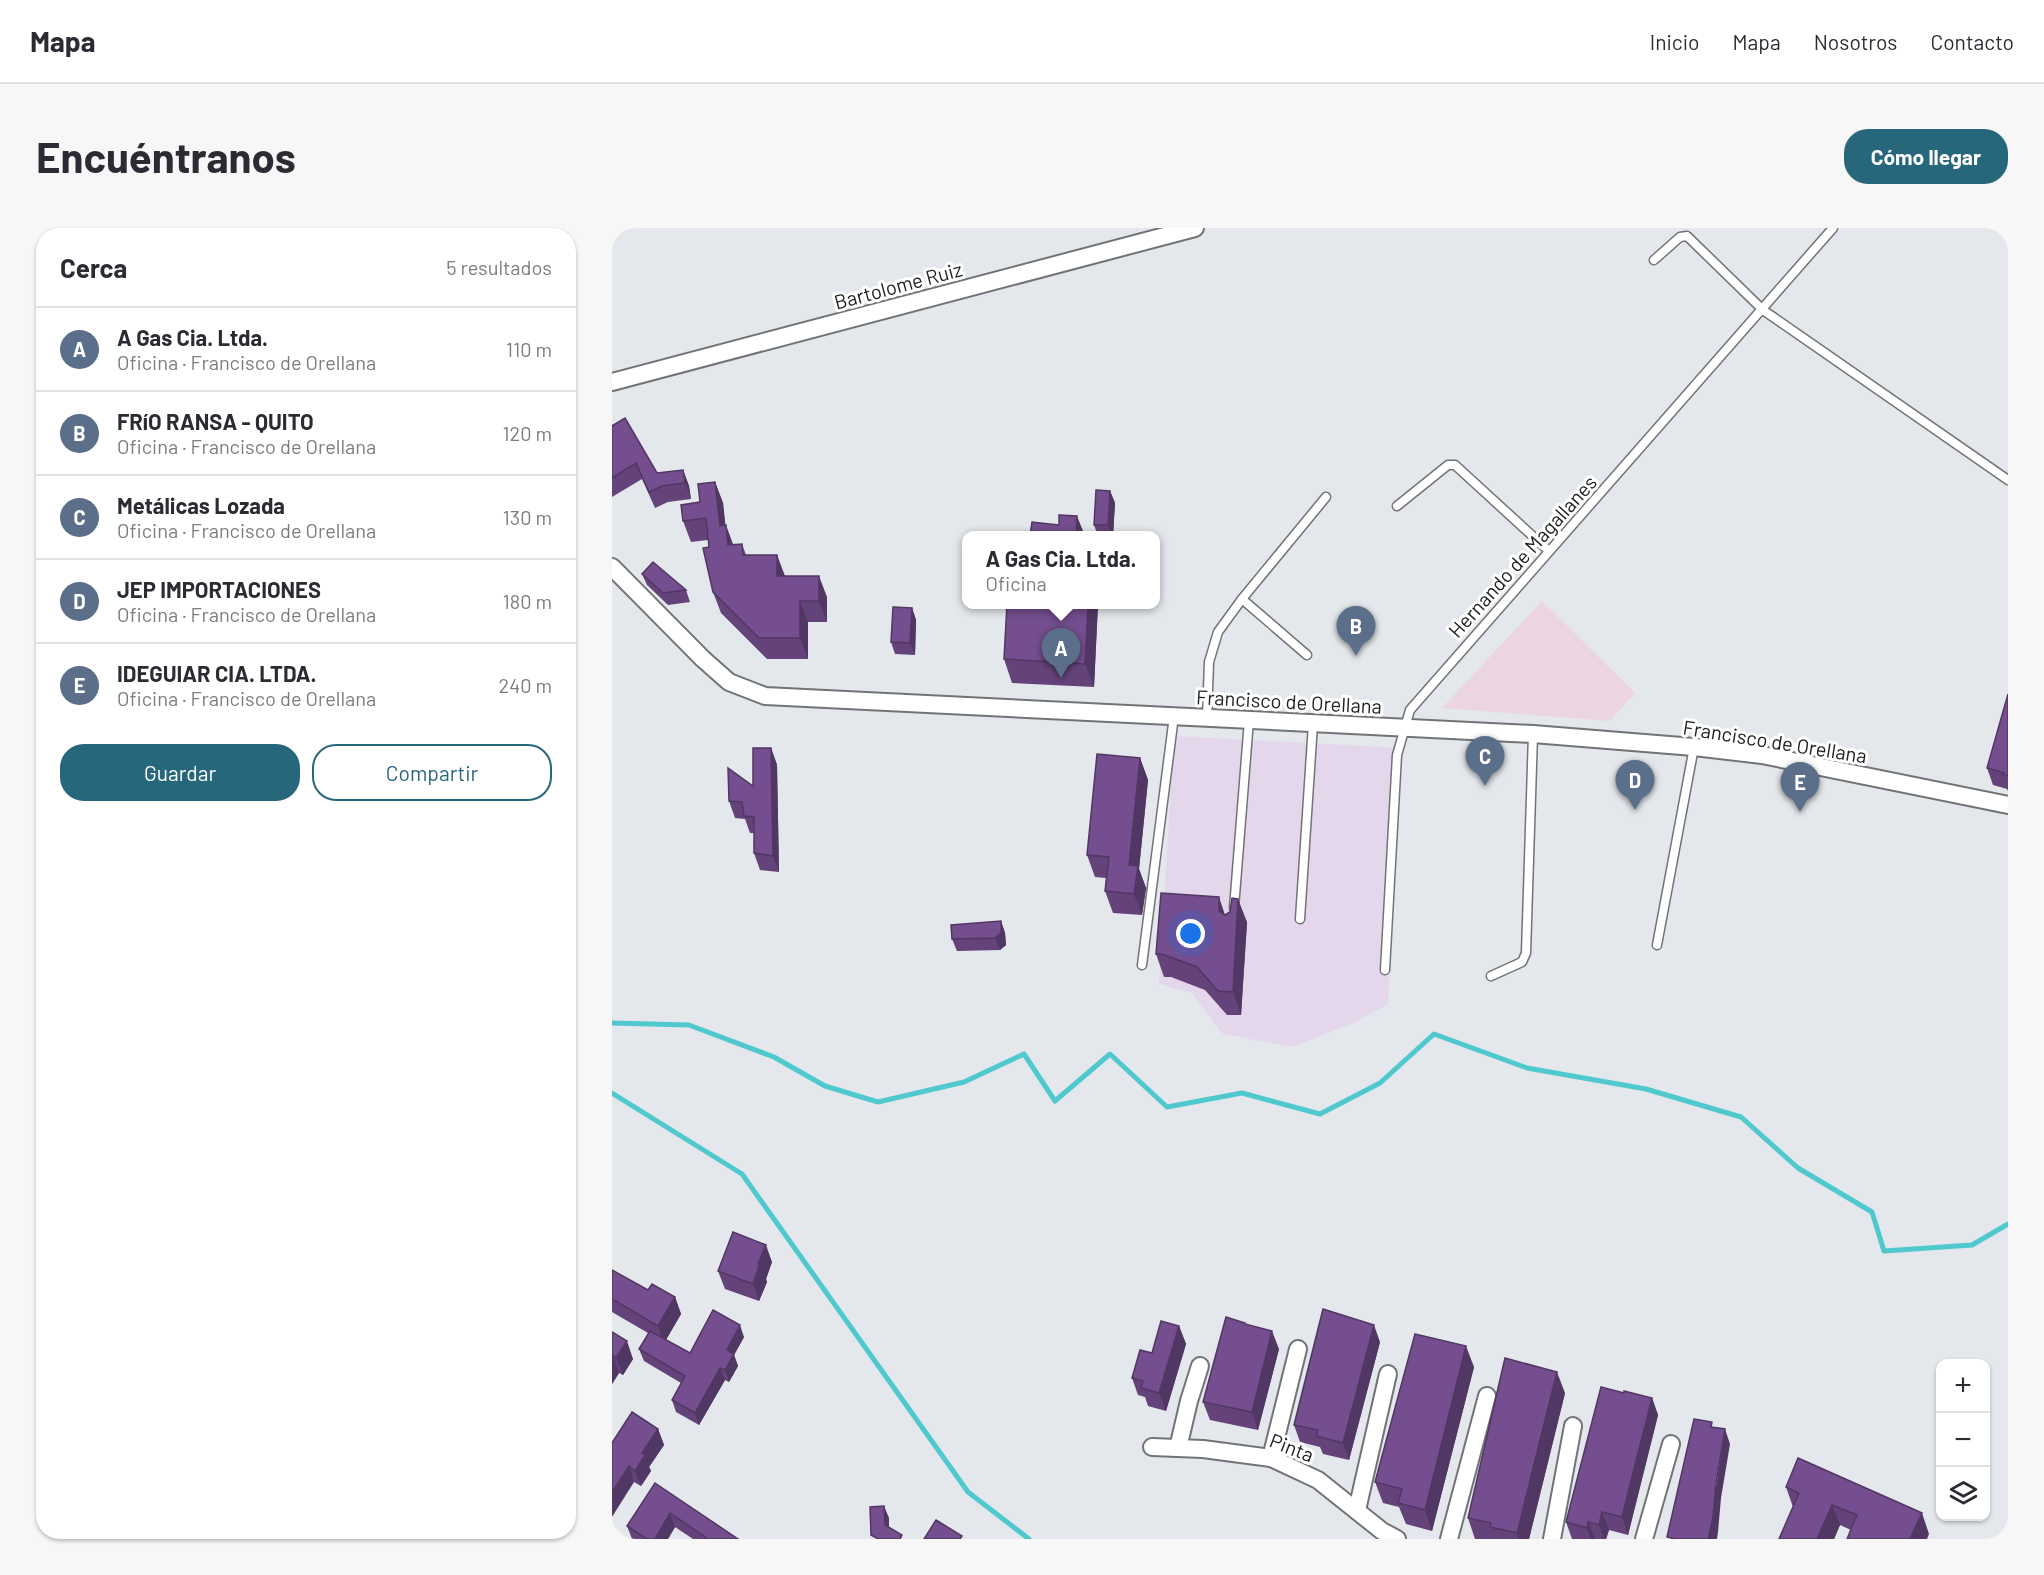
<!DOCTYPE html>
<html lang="es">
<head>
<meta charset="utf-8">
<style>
	:root { --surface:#fff; --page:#f7f7f7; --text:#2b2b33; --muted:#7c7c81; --line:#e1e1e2; --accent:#27677c }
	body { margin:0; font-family:Barlow,sans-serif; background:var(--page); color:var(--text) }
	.controls { position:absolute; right:18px; bottom:18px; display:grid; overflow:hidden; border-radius:12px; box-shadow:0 2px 4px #0004 }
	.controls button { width:54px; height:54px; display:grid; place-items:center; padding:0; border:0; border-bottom:2px solid var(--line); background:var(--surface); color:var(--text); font:30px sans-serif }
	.you { position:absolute; left:579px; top:706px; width:21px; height:21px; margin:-15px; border:4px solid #fff; border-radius:50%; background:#1a73e8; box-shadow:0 0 0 9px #1a73e833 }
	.badge { display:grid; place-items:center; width:39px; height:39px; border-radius:50%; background:var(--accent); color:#fff; font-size:20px; font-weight:700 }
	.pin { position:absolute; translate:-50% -50px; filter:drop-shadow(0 2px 3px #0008) }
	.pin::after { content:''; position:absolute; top:32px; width:21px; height:18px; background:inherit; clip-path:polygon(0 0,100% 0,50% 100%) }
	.popup { position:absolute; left:350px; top:303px; width:198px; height:78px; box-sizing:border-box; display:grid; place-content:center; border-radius:12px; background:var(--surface); filter:drop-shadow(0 2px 4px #0005); font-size:20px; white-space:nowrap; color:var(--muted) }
	.popup b { font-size:22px; color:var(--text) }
	.popup::after { content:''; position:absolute; left:50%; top:100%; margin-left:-12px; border:12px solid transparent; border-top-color:var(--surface) }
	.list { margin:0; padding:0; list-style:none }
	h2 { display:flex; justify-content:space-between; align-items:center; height:78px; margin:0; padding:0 24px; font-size:26px }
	h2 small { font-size:20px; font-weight:400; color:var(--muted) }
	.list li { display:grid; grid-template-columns:39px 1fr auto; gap:18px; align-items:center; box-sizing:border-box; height:84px; padding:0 24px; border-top:2px solid var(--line) }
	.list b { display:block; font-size:22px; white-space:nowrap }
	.list p { margin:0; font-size:20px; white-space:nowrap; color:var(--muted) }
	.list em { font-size:20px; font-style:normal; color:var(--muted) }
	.actions { display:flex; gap:12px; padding:18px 24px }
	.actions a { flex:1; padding:14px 0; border:2px solid var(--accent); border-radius:24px; text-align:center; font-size:21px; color:var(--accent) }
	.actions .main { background:var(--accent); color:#fff }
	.icon { flex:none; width:33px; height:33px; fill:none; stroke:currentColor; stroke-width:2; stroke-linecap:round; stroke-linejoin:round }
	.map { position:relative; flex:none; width:1396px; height:1311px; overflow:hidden; border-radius:24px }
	header { display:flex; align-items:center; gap:36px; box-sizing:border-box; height:84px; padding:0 30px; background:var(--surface); border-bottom:2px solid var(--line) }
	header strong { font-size:28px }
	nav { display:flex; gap:33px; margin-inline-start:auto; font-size:21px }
	.intro { display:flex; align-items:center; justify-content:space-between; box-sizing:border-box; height:144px; padding:0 36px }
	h1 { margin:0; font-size:42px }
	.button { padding:15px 27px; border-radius:24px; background:var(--accent); color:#fff; font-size:21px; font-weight:700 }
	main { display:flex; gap:36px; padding:0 36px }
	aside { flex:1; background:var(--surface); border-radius:24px; box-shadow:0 2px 4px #0004 }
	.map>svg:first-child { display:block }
	.commercial { fill:#ecd5e2 }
	.industrial { fill:#e5d7eb }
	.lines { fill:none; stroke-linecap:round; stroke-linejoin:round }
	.stream { stroke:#4fc9ce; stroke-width:5 }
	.lane-casing { stroke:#717377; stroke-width:11 }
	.street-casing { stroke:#717377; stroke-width:20 }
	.lane { stroke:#fff; stroke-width:8 }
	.street { stroke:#fff; stroke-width:16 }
	.wall { fill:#64437a }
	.shaded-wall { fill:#513763 }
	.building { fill:#744e8e; stroke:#513763; stroke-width:1.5 }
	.labels { text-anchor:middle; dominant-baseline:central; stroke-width:6; stroke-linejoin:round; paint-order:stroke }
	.street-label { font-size:20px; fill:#202122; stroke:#fff }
</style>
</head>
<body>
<header>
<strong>Mapa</strong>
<nav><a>Inicio</a><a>Mapa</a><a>Nosotros</a><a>Contacto</a></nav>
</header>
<div class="intro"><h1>Encuéntranos</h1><a class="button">Cómo llegar</a></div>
<main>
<aside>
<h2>Cerca<small>5 resultados</small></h2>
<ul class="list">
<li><span class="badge" style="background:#5c6f8a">A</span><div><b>A Gas Cia. Ltda.</b><p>Oficina · Francisco de Orellana</p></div><em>110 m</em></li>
<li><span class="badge" style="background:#5c6f8a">B</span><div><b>FRíO RANSA - QUITO</b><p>Oficina · Francisco de Orellana</p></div><em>120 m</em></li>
<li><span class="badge" style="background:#5c6f8a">C</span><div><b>Metálicas Lozada</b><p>Oficina · Francisco de Orellana</p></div><em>130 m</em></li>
<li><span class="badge" style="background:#5c6f8a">D</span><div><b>JEP IMPORTACIONES</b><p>Oficina · Francisco de Orellana</p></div><em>180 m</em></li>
<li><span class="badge" style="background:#5c6f8a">E</span><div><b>IDEGUIAR CIA. LTDA.</b><p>Oficina · Francisco de Orellana</p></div><em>240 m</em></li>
</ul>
<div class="actions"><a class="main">Guardar</a><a>Compartir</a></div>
</aside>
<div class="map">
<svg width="1396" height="1311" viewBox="0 0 1396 1311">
	<rect width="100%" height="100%" fill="#e4e7eb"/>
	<path class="commercial" d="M 930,373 L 1023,465 L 998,493 L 830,480 Z"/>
	<path class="industrial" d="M 562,508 L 789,520 L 776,776 L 740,796 L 679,819 L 611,806 L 580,765 L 547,756 Z"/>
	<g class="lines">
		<g class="stream">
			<path d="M 0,795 L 77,797 L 162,829 L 213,858 L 266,874 L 352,854 L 412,826 L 443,873 L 498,826 L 555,879 L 630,865 L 708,886 L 768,855 L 822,806 L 915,840 L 1034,861 L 1129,889 L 1186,940 L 1260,984 L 1272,1023 L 1360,1017 L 1396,996"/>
			<path d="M 0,865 L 130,946 L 356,1264 L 417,1311"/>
		</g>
		<defs>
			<g id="lane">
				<path d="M 1042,32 L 1068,9 L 1075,8 L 1151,82 L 1396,252"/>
				<path d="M 785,278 L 836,237 L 843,237 L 937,323"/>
				<path d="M 630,371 L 695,427"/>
				<path d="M 595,490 L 597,434 L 606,404 L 630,371 L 714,269"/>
				<path d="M 622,680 L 637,492"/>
				<path d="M 688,691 L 701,496"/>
				<path d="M 1045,717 L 1082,519"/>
				<path d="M 530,737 L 562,488"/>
				<path d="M 773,742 L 785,527 L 798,482 L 1221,0"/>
				<path d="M 879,748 L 910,734 L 914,725 L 921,506"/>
			</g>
			<g id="street">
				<path d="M 0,154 L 583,0"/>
				<path d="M 0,339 L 91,431 L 117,454 L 153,468 L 921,506 L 1082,519 L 1150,527 L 1396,577"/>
				<path d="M 540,1219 L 591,1221 L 659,1230 L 706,1252 L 770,1303 L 785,1311"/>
				<path d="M 566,1220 L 577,1173 L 588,1138"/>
				<path d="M 659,1230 L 686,1121"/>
				<path d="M 745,1282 L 776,1146"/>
				<path d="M 837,1311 L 875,1168"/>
				<path d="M 940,1311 L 961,1198"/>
				<path d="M 1032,1311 L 1059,1216"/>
			</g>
		</defs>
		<use href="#lane" class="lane-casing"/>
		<use href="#street" class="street-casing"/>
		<use href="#lane" class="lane"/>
		<use href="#street" class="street"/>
	</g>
	<g class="wall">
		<path d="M 0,198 L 45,245 L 71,242 L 77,258 L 79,271 L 56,274 L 43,280 L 30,251 L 0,269 Z"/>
		<path d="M 103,254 L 111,275 L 113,297 L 121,317 L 130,316 L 134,327 L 165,327 L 172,348 L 215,369 L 215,394 L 196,394 L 196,431 L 155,431 L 109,385 L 101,364 L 96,312 L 79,314 L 71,293 L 88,274 Z"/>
		<path d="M 498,263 L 503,275 L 501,308 L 486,308 L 482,297 Z"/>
		<path d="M 30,346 L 74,362 L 78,374 L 56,377 L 35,357 Z"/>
		<path d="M 486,376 L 482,459 L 400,455 L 392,431 Z"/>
		<path d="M 300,380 L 304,392 L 303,427 L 283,426 L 279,414 Z"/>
		<path d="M 1396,466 L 1396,563 L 1395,561 L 1381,557 L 1375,540 Z"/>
		<path d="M 159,520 L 165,537 L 167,644 L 148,642 L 142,625 L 142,605 L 138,605 L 133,591 L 123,590 L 117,573 L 141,558 Z"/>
		<path d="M 528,530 L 536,552 L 527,641 L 534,660 L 530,687 L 501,685 L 493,663 L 494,650 L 483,649 L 475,627 Z"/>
		<path d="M 613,687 L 635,694 L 629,787 L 615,787 L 593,762 L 559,749 L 552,749 L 544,726 Z"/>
		<path d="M 389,693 L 393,705 L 394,717 L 388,722 L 345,723 L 340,711 Z"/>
		<path d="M 160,1034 L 154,1051 L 155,1054 L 147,1073 L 113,1061 L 106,1043 Z"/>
		<path d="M 0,1042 L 36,1062 L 63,1069 L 69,1086 L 54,1112 L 78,1125 L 132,1109 L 122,1127 L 126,1138 L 117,1154 L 113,1152 L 87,1197 L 64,1184 L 60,1172 L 69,1155 L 32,1133 L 27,1121 L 36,1105 L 0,1084 Z"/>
		<path d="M 633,1095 L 634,1097 L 667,1121 L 646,1202 L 598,1192 L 591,1174 Z"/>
		<path d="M 567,1098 L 574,1116 L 554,1183 L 536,1178 L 533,1169 L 526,1167 L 520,1150 L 540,1125 Z"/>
		<path d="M 0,1104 L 21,1131 L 11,1147 L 7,1145 L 0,1156 Z"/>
		<path d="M 768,1114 L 737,1232 L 711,1226 L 708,1219 L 688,1214 L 682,1197 Z"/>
		<path d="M 862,1139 L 820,1303 L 794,1296 L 787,1279 L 771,1275 L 763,1254 Z"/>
		<path d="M 953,1165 L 917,1311 L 863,1311 L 856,1290 Z"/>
		<path d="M 1012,1165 L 1040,1170 L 1046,1187 L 1016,1307 L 997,1302 L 994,1311 L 960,1311 L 954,1294 Z"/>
		<path d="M 46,1201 L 52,1217 L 37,1239 L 39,1243 L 29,1258 L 22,1254 L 0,1215 Z"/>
		<path d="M 43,1255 L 126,1311 L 81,1311 L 63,1299 L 56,1311 L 20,1311 L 15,1298 Z"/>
		<path d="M 1174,1259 L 1317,1306 L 1239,1302 L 1228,1297 L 1222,1311 L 1167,1311 L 1181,1279 Z"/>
	</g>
	<g class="shaded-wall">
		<path d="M 71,242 L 77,258 L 79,271 L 73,255 Z"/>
		<path d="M 103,254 L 111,275 L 116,319 L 108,298 Z"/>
		<path d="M 498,263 L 503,275 L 501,308 L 496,297 Z"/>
		<path d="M 465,288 L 473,308 L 464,308 Z"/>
		<path d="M 114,297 L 122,319 L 116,317 Z"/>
		<path d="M 165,327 L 173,348 L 165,348 Z"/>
		<path d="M 207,348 L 215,369 L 215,394 L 207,373 Z"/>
		<path d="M 188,373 L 196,394 L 196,431 L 188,410 Z"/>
		<path d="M 476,376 L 486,376 L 482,459 L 473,436 Z"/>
		<path d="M 300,380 L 304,392 L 303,427 L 298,415 Z"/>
		<path d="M 159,520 L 165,537 L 167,644 L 161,628 Z"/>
		<path d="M 528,530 L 536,552 L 527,641 L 534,660 L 530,687 L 522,666 L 517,637 Z"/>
		<path d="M 607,669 L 615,693 L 607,683 Z"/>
		<path d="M 626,671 L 635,694 L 629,787 L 621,764 Z"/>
		<path d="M 389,693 L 393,705 L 394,717 L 388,722 L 383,710 Z"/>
		<path d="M 154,1017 L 160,1034 L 154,1051 L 155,1054 L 147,1073 L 141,1056 L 146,1036 Z"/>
		<path d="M 63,1069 L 69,1086 L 52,1115 L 46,1098 Z"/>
		<path d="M 128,1097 L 132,1109 L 122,1127 L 126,1138 L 117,1154 L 113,1142 L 115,1122 Z"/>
		<path d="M 762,1097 L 768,1114 L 737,1232 L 731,1215 Z"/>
		<path d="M 567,1098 L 574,1116 L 554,1183 L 547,1165 Z"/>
		<path d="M 660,1103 L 667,1121 L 646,1202 L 640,1184 Z"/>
		<path d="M 15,1113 L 21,1131 L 11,1147 L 4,1130 Z"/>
		<path d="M 854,1118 L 862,1139 L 820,1303 L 813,1282 Z"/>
		<path d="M 1,1127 L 7,1145 L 0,1156 L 0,1128 Z"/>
		<path d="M 108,1140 L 113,1152 L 87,1197 L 83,1185 Z"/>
		<path d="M 945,1144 L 953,1165 L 917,1311 L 907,1311 L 905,1305 Z"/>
		<path d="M 1040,1170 L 1046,1187 L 1016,1307 L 1010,1289 Z"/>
		<path d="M 46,1201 L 52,1217 L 37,1239 L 39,1243 L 29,1258 L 23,1243 L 30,1225 Z"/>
		<path d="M 1113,1201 L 1118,1216 L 1109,1270 L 1106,1304 L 1105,1311 L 1096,1311 Z"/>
		<path d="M 17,1238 L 22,1254 L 0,1289 L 0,1264 Z"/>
		<path d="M 1220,1277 L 1228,1297 L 1222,1311 L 1205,1311 Z"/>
		<path d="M 272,1278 L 277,1290 L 277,1309 L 273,1297 Z"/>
		<path d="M 990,1284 L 997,1302 L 994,1311 L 992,1311 L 987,1297 Z"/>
		<path d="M 58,1285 L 63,1299 L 56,1311 L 43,1311 Z"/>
		<path d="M 1310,1285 L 1317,1306 L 1315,1311 L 1298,1311 Z"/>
		<path d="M 976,1294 L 983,1311 L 979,1311 L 975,1300 Z"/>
	</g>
	<g class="building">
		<path d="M 13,190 L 45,245 L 71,242 L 73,255 L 50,258 L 37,264 L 24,235 L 0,250 L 0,198 Z"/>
		<path d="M 103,254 L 108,298 L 114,297 L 116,317 L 130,316 L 131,327 L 165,327 L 165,348 L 207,348 L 207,373 L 188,373 L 188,410 L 147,410 L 101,364 L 91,320 L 97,319 L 94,290 L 71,293 L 69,277 L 88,274 L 86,256 Z"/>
		<path d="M 484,262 L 498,263 L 496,297 L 482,297 Z"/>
		<path d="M 447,287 L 465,288 L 464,308 L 418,308 L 420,294 L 447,297 Z"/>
		<path d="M 41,334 L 74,362 L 51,365 L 30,346 Z"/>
		<path d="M 395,376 L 476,376 L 473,436 L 392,431 Z"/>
		<path d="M 281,379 L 300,380 L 298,415 L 279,414 Z"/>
		<path d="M 1396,466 L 1396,548 L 1390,546 L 1392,545 L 1375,540 Z"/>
		<path d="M 141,520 L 159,520 L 161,628 L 142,625 L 142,589 L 132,588 L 130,574 L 117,573 L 116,540 L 141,558 Z"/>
		<path d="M 485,526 L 528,530 L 517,637 L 526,638 L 522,666 L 493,663 L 497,629 L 475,627 Z"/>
		<path d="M 549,665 L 607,669 L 607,683 L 613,687 L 618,684 L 620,670 L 626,671 L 621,764 L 606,763 L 585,739 L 550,726 L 544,726 Z"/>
		<path d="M 389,693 L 389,705 L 383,710 L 340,711 L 339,697 Z"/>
		<path d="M 121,1004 L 154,1017 L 146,1036 L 148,1036 L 141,1056 L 106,1043 Z"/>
		<path d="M 0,1042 L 36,1062 L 40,1056 L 63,1069 L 46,1098 L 0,1071 Z"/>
		<path d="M 711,1081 L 762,1097 L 731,1215 L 704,1208 L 706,1202 L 682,1197 Z"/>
		<path d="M 101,1082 L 128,1097 L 115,1122 L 122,1126 L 113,1142 L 108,1140 L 83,1185 L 60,1172 L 73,1148 L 27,1121 L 38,1103 L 78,1125 Z"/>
		<path d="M 614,1089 L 633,1095 L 633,1096 L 660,1103 L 640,1184 L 591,1174 Z"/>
		<path d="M 549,1093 L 567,1098 L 547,1165 L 529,1160 L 531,1153 L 520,1150 L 528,1122 L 540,1125 Z"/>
		<path d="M 0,1104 L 15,1113 L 4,1130 L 1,1127 L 0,1128 Z"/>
		<path d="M 803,1106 L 854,1118 L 813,1282 L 786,1275 L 790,1261 L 763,1254 Z"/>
		<path d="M 893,1130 L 945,1144 L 905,1305 L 878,1299 L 879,1295 L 856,1290 Z"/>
		<path d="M 989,1159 L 1012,1165 L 1012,1163 L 1040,1170 L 1010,1289 L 990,1284 L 987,1297 L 976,1294 L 975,1300 L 954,1294 Z"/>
		<path d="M 20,1184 L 46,1201 L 30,1225 L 33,1227 L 23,1243 L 17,1238 L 0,1264 L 0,1215 Z"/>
		<path d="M 1082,1191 L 1100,1194 L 1099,1199 L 1113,1201 L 1104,1255 L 1101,1289 L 1096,1311 L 1063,1311 L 1055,1309 Z"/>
		<path d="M 1186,1230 L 1310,1285 L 1298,1311 L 1235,1311 L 1245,1287 L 1220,1277 L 1205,1311 L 1167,1311 L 1187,1265 L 1174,1259 Z"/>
		<path d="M 43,1255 L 126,1311 L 96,1311 L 58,1285 L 43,1311 L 35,1311 L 15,1298 Z"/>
		<path d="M 272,1278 L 273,1297 L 290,1307 L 288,1311 L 266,1311 L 259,1307 L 258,1279 Z"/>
		<path d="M 324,1292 L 350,1308 L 348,1311 L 312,1311 Z"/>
	</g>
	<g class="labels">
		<g class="street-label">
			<text transform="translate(286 57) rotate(-15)">Bartolome Ruiz</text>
			<text transform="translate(910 328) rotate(-48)">Hernando de Magallanes</text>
			<text transform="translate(677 473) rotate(3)">Francisco de Orellana</text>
			<text transform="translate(1163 513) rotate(9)">Francisco de Orellana</text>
			<text transform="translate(680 1219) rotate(21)">Pinta</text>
		</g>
	</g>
</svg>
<div class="controls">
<button>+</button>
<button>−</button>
<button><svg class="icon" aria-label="layers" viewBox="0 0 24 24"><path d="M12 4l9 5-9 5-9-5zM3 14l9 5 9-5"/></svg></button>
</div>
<div class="you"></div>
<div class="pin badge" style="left:449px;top:450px;background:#5c6f8a">A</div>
<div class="popup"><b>A Gas Cia. Ltda.</b>Oficina</div>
<div class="pin badge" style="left:744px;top:428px;background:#5c6f8a">B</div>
<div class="pin badge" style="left:873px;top:558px;background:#5c6f8a">C</div>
<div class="pin badge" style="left:1023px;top:582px;background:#5c6f8a">D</div>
<div class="pin badge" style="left:1188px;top:584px;background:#5c6f8a">E</div>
</div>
</main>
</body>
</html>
